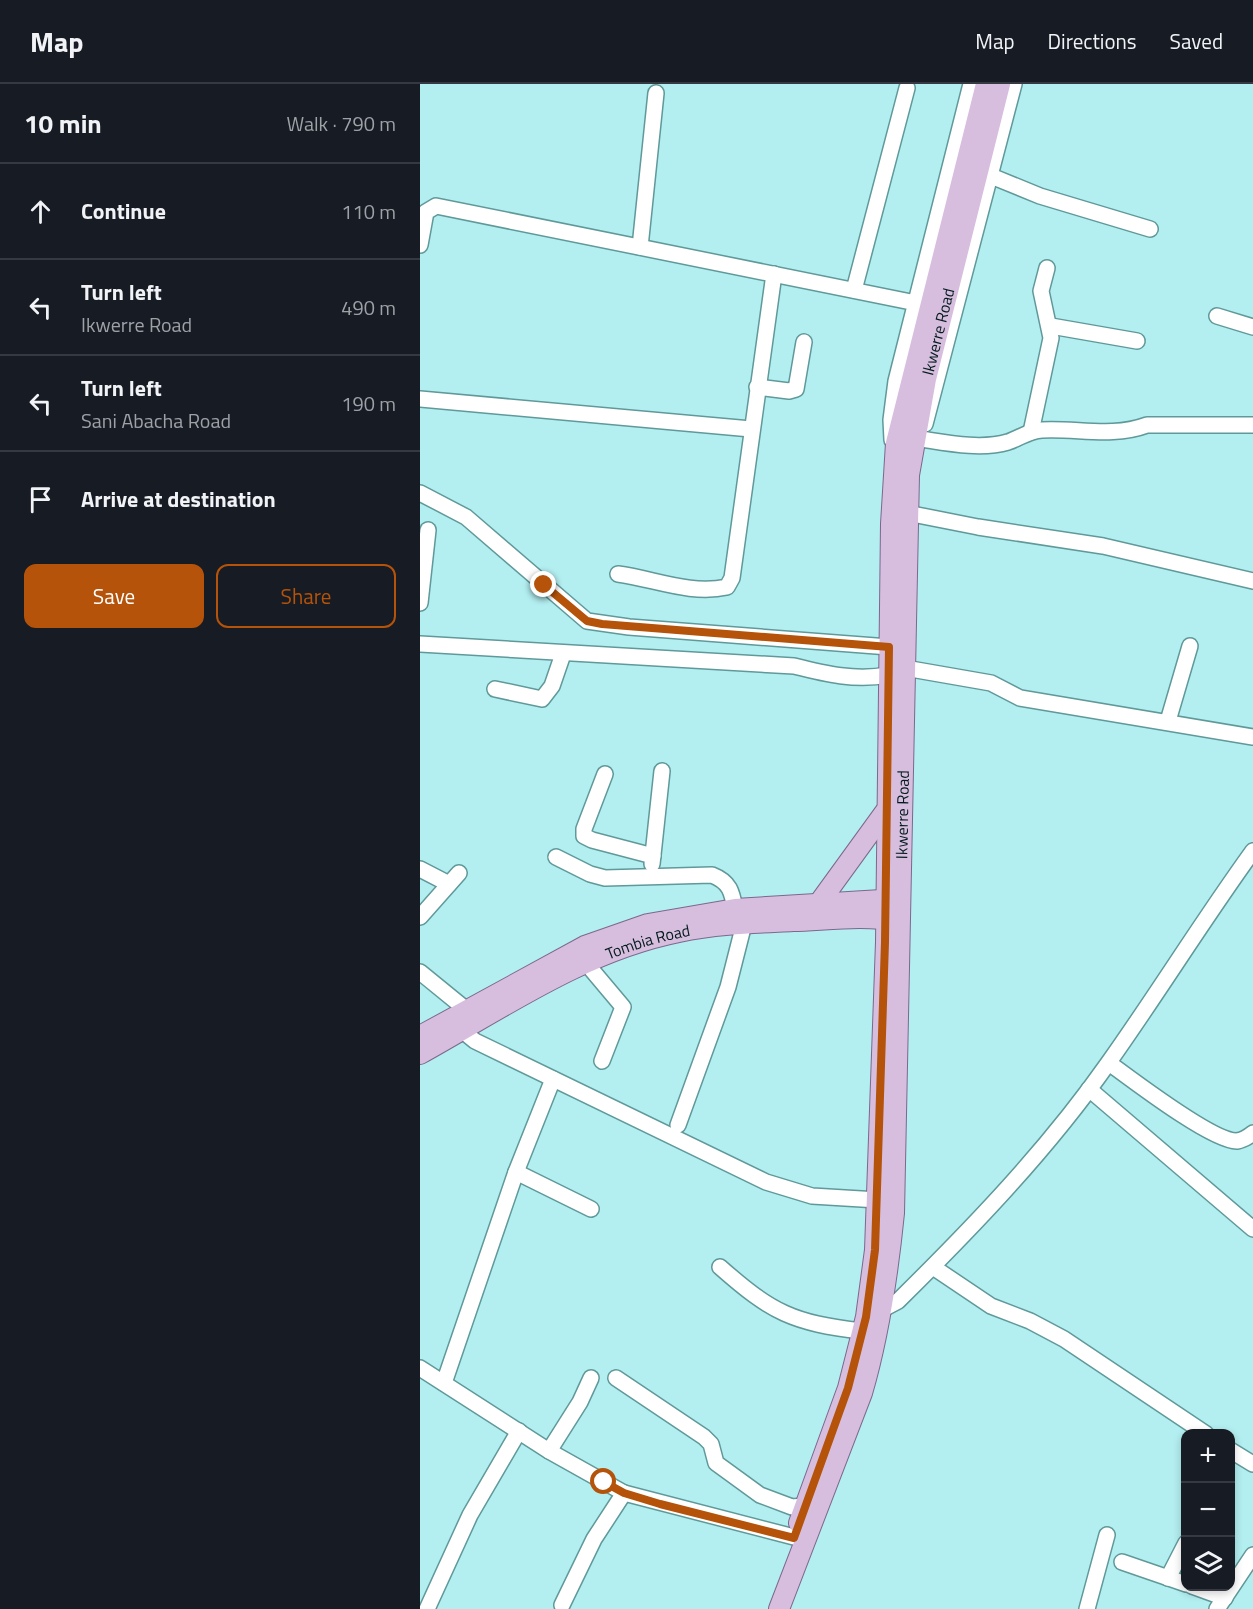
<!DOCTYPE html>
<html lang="en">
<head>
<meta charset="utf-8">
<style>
	:root { --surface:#171b24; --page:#20242c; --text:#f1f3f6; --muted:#9ea1a6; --line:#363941; --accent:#b45309 }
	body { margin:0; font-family:"Titillium Web",sans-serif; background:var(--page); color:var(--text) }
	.controls { position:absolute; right:18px; bottom:18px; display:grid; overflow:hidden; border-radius:12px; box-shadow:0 3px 9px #0003 }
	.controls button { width:54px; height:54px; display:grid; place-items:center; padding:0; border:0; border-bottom:2px solid var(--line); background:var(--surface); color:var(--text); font:30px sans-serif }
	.stop { position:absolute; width:18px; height:18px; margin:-14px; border:4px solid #b45309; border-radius:50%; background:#fff }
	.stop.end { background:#b45309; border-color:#fff; box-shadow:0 2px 6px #0008 }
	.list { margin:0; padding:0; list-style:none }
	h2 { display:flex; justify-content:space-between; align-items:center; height:78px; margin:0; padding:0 24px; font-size:26px }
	h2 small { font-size:20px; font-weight:400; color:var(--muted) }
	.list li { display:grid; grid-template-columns:39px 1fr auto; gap:18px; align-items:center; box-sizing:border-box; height:96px; padding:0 24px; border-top:2px solid var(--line) }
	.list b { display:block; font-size:22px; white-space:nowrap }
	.list p { margin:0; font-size:20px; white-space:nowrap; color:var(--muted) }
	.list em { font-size:20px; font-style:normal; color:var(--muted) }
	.actions { display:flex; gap:12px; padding:18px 24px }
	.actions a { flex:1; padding:14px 0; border:2px solid var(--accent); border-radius:12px; text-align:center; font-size:21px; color:var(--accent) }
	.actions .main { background:var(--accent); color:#fff }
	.icon { flex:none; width:33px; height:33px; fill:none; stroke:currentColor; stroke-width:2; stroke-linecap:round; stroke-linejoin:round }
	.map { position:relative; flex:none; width:833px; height:1525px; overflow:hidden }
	header { display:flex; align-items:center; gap:36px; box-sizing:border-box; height:84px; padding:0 30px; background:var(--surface); border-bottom:2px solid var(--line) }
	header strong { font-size:28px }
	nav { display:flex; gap:33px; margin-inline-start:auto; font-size:21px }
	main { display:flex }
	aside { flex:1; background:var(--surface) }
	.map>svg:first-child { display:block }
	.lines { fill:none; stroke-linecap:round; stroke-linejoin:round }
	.minor-casing { stroke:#60999a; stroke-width:18 }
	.major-casing { stroke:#7c688d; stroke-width:22 }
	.minor { stroke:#fff; stroke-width:15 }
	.major { stroke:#d7bedf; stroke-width:20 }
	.route { stroke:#b45309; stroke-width:8 }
	.labels { text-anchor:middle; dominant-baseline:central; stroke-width:4.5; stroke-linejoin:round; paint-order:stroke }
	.street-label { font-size:16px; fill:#041b1c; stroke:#b3eef0 }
</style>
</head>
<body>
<header>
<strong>Map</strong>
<nav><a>Map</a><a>Directions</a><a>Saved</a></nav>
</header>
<main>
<aside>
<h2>10 min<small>Walk · 790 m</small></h2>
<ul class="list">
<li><svg class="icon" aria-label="ahead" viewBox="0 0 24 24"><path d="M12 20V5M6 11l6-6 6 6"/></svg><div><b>Continue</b></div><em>110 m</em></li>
<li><svg class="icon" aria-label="left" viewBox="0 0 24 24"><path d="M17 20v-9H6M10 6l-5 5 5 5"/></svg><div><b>Turn left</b><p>Ikwerre Road</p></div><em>490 m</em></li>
<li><svg class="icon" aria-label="left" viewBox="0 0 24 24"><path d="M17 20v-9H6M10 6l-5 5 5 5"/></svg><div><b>Turn left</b><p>Sani Abacha Road</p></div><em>190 m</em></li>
<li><svg class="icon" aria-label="arrive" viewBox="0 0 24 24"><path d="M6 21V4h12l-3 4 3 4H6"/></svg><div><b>Arrive at destination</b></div></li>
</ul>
<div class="actions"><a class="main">Save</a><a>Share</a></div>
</aside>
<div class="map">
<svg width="833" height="1525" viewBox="0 0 833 1525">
	<rect width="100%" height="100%" fill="#b3eef0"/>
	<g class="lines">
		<defs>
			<g id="minor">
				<path d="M 571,92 L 620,112 L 730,145"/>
				<path d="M 0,161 L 6,128 L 16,122 L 496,219"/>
				<path d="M 220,163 L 236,9"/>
				<path d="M 434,206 L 487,4"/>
				<path d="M 797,232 L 833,243"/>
				<path d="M 631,242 L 717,257"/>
				<path d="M 337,303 L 369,307 L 376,305 L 384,258"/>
				<path d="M 0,315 L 331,345"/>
				<path d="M 505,340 L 594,0"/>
				<path d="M 611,348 L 631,254 L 621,207 L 627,184"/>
				<path d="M 501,355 C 527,359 561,366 588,358 C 600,354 608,347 622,346 C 658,344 692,354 727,341 L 833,341"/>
				<path d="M 472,356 L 471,336 L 476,297 L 551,0"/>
				<path d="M 0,409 L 46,433 L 167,537 L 209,543 L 469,563"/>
				<path d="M 487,429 L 558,443 L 683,462 L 833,497"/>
				<path d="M 198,490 C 235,495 270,511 307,503 L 312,494 L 354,190"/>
				<path d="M 0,519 L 8,446"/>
				<path d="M 0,560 L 374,582 C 406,590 435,597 468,591"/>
				<path d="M 485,584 L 571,599 L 600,614 L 833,653"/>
				<path d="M 75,605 L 122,615 L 132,602 L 143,570"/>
				<path d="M 748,637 L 770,562"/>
				<path d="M 185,690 L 164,745 L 164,752 L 172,756 L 233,772"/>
				<path d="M 136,773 L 170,790 L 185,794 L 292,791 C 310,798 312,808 315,825"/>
				<path d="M 232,780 L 242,687"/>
				<path d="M 0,785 L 29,800"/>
				<path d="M 0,833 L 39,789"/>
				<path d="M 166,879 L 203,923 L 182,977"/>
				<path d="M 0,888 L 54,932"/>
				<path d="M 34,940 L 55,957 L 346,1098 L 392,1112 L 458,1116"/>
				<path d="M 689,979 C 711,995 793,1058 817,1057 C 824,1056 828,1053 833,1049"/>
				<path d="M 669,1005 L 833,1145"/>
				<path d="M 258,1041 L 308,903 L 324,840"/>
				<path d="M 96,1088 L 171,1125"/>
				<path d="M 300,1183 C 352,1229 373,1239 442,1247"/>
				<path d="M 513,1183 L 571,1222 L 610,1237 L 644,1255 L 786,1350"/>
				<path d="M 455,1224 L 461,1226 L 478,1217 C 554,1142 628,1065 689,978 C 738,909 783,836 833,767"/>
				<path d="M 0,1284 L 129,1367 L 204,1409 L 374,1453"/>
				<path d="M 196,1294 L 284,1353 L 291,1360 L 296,1379 L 340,1411 L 372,1423 L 384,1422"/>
				<path d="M 24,1299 L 96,1088 L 133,995"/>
				<path d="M 810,1366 L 833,1380"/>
				<path d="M 129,1367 L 160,1318 L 171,1294"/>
				<path d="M 702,1478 L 766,1500"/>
				<path d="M 748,1494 L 766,1459"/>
				<path d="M 772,1502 L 805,1514"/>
				<path d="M 142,1521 L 174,1455 L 204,1409"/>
				<path d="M 7,1525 L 50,1431 L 99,1347"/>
				<path d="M 667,1525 L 687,1451"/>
				<path d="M 797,1525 L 833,1471"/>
			</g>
			<g id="major">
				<path d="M 399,819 L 465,728"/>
				<path d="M 0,952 L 165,862 L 228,840 L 315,825 L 478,815"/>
				<path id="s1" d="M 0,970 C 83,924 164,867 259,848 C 296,840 335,839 373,837 C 407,836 444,831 478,837"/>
				<path d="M 379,1439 L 428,1304 L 446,1233 L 455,1166 L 466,858 L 471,440 L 476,359 L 566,0"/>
				<path id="s2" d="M 359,1525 L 442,1309 C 459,1251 468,1189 474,1129 L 489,391 L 506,295 L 580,0"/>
			</g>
		</defs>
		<use href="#minor" class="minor-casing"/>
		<use href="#major" class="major-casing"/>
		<use href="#minor" class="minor"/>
		<use href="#major" class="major"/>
	</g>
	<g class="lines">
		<path class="route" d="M 124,501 L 167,537 L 182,540 L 469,563 L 465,858 L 455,1166 L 446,1233 L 428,1304 L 374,1454 L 240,1420 L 204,1409 L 184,1398"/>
	</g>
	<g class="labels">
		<g class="street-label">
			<text stroke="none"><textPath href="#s2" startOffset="1299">Ikwerre Road</textPath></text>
			<text stroke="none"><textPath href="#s2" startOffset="813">Ikwerre Road</textPath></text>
			<text stroke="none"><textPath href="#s1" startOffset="255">Tombia Road</textPath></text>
		</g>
	</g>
</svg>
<div class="controls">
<button>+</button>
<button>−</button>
<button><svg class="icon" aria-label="layers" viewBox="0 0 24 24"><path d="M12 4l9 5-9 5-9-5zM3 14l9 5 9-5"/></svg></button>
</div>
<div class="stop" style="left:184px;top:1398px"></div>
<div class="stop end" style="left:124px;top:501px"></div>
</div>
</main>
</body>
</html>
